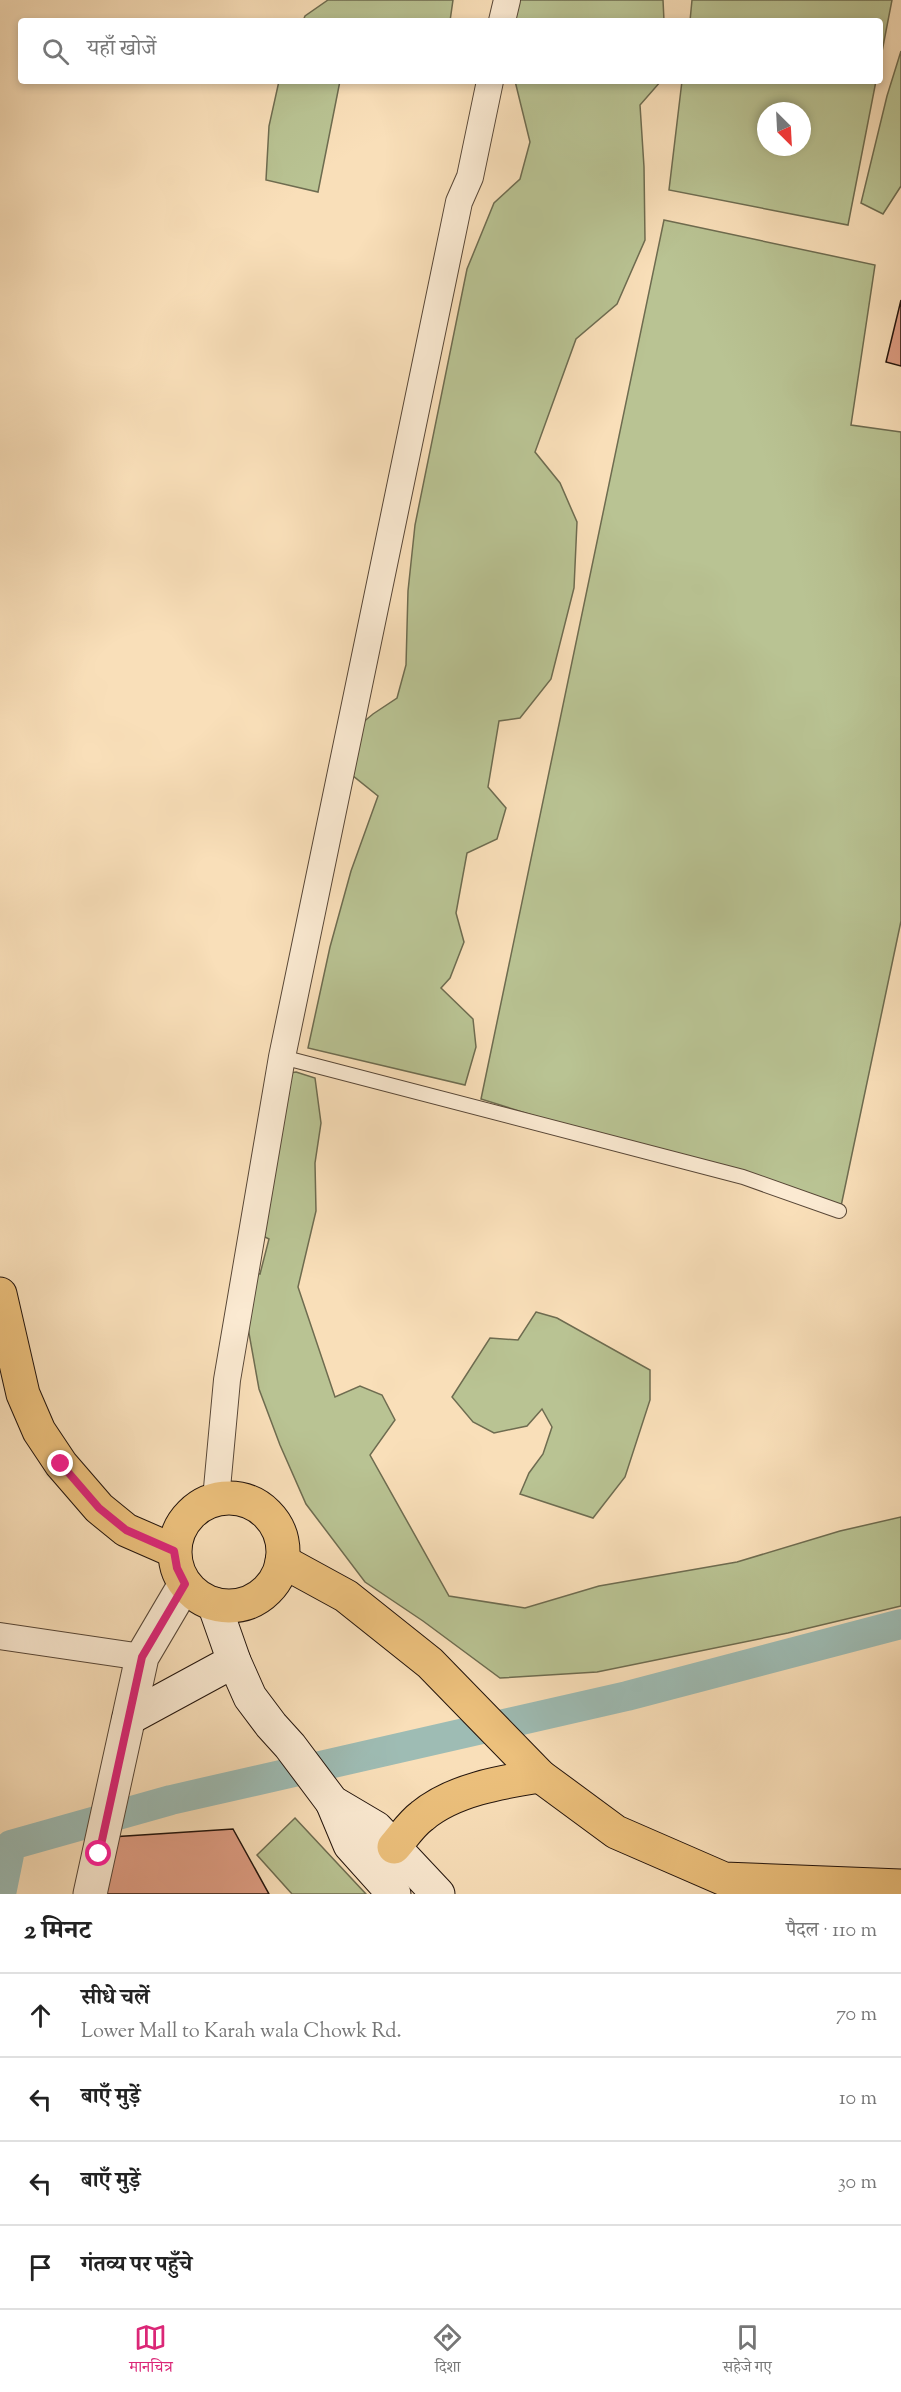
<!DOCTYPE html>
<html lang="hi">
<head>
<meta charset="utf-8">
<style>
	:root { --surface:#fff; --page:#f2f2f2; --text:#222; --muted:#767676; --line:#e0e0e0; --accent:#db2777 }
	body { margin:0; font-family:"Sorts Mill Goudy","Noto Serif Devanagari",serif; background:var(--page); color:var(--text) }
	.compass { position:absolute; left:757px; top:102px; width:54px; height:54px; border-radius:50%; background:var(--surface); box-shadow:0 3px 9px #0003; rotate:156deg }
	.stop { position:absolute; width:18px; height:18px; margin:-14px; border:4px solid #db2777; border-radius:50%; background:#fff }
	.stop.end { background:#db2777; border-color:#fff; box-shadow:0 2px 6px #0008 }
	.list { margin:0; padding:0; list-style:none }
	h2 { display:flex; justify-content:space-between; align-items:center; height:78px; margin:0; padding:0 24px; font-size:26px }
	h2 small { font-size:20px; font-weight:400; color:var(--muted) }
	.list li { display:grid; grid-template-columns:39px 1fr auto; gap:18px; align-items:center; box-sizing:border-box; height:84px; padding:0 24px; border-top:2px solid var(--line) }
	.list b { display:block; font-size:22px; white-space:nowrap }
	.list p { margin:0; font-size:20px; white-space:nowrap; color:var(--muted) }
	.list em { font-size:20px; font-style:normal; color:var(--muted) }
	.icon { flex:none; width:33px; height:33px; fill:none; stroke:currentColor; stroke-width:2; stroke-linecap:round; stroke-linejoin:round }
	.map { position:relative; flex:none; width:901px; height:1894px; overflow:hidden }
	.search { position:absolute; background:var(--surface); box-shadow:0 3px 9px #0003; left:18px; right:18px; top:18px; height:66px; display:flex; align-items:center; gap:15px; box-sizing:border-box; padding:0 21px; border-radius:6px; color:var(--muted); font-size:22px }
	.sheet { height:414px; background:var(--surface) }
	nav { display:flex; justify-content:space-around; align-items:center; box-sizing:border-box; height:84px; border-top:2px solid var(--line); background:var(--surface); font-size:16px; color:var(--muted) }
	nav a { display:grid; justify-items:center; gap:3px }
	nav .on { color:var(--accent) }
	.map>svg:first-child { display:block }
	.green { fill:#b9c393; stroke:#6e6c50; stroke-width:1.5; fill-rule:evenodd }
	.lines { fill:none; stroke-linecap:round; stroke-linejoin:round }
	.canal { stroke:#9ebcb4; stroke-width:30 }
	.building { fill:#de9d83; stroke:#23140c; stroke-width:1.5 }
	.service-casing { stroke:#584737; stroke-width:16 }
	.minor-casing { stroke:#584737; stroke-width:28 }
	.tertiary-casing { stroke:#584737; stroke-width:35 }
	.secondary-casing { stroke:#23140c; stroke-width:35 }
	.primary-casing { stroke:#23140c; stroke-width:35 }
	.service { stroke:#fbead2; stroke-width:14 }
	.minor { stroke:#fbead2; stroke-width:26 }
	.tertiary { stroke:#fbead2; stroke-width:33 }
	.secondary { stroke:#fbead2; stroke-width:33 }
	.primary { stroke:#ecc07c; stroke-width:33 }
	.route { stroke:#db2777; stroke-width:8 }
</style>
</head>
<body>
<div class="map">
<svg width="901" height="1894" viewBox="0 0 901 1894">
	<rect width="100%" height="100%" fill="#f9dfb9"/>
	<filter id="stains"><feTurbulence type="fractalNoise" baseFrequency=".00333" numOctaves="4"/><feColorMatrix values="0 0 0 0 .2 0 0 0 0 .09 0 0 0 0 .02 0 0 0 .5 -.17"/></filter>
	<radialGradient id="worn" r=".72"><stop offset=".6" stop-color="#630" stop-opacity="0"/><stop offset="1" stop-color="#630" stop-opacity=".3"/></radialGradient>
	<g class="green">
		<path d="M 328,0 L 453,0 L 450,21 L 303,21 L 305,16 Z"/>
		<path d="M 504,0 L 663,0 L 664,21 L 513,21 Z"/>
		<path d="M 692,0 L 892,0 L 880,62 L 880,21 L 690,21 Z"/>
		<path d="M 901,51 L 901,186 L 883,214 L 861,203 L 887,96 Z"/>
		<path d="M 279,81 L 340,81 L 318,192 L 266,180 L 269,126 Z"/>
		<path d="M 515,81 L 661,81 L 640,105 L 644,167 L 645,240 L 617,304 L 576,339 L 535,452 L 560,483 L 577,522 L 574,588 L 551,679 L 520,718 L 499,721 L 488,787 L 506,808 L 497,839 L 467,853 L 456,913 L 464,942 L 450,978 L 441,988 L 473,1019 L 476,1047 L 465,1085 L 308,1048 L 330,947 L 351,871 L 378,796 L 352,775 L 349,734 L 373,714 L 397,698 L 406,665 L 408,591 L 415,525 L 467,269 L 494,203 L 520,179 L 530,142 Z"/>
		<path d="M 682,81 L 876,81 L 848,225 L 669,190 ZM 766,111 L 802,111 L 802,147 L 766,147 Z"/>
		<path d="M 664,220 L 875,265 L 851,425 L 901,432 L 901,921 L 840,1211 L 481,1099 Z"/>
		<path d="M 296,1072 L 315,1078 L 321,1123 L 315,1163 L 316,1211 L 298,1287 L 335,1397 L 360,1386 L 382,1395 L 395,1420 L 370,1455 L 449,1596 L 525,1608 L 599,1586 L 737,1562 L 840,1531 L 901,1517 L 901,1606 L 788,1633 L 597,1672 L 500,1678 L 423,1621 L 365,1582 L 306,1504 L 280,1445 L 259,1389 L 243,1300 L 244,1269 L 260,1274 L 269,1239 L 245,1227 L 277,1075 Z"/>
		<path d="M 536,1312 L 557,1318 L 650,1370 L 650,1400 L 625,1477 L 593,1518 L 520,1494 L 529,1473 L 543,1454 L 552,1427 L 542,1409 L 527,1426 L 494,1433 L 473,1422 L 452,1397 L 490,1338 L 518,1340 Z"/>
		<path d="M 295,1818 L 366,1894 L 292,1894 L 257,1855 Z"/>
	</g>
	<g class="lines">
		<path class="canal" d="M 1,1894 L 11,1845 L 171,1800 L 627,1696 L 901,1624"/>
	</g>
	<g class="building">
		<path d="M 901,300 L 901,366 L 886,362 Z"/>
		<path d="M 233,1829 L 269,1894 L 102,1894 L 111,1837 Z"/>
	</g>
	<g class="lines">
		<defs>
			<path id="service" d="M 282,1057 L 743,1177 L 839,1211"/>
			<g id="minor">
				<path d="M 502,21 L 507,0"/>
				<path d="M 216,1499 L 227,1380 L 282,1057 L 459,202 L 470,177 L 490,81"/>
				<path d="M 0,1636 L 142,1657"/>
			</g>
			<path id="tertiary" d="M 90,1894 L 142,1657 L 185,1584"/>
			<g id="secondary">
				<path d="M 214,1604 L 234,1661 L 250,1697 L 271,1725 L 290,1746 L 332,1802 L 376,1828 L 438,1894"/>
				<path d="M 129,1718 L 234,1661"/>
				<path d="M 332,1802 L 350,1845 L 394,1894"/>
			</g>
			<g id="primary">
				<path d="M 0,1294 L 23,1394 L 39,1431 L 61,1464 L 99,1508 L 126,1530 L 174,1551"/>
				<circle cx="229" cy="1552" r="54"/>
				<path d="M 282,1561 L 346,1596 L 430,1663 L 540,1776 L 616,1832 L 724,1879 L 901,1886"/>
				<path d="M 394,1847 C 403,1837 411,1824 422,1816 C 453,1790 501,1782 540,1776"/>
			</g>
		</defs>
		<use href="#service" class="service-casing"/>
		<use href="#minor" class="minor-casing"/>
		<use href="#tertiary" class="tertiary-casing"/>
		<use href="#secondary" class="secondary-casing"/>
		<use href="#primary" class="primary-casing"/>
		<use href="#service" class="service"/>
		<use href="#minor" class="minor"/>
		<use href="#tertiary" class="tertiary"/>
		<use href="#secondary" class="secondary"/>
		<use href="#primary" class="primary"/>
	</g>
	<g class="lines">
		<path class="route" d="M 61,1464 L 99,1508 L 126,1530 L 174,1551 L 177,1568 L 185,1584 L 142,1657 L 99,1854"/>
	</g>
	<rect width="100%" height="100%" filter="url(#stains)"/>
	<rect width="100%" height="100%" fill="url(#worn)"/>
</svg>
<svg class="compass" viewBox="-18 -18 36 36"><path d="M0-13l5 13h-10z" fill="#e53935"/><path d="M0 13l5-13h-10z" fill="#767676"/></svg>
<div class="stop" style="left:99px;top:1854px"></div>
<div class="stop end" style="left:61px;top:1464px"></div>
<div class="search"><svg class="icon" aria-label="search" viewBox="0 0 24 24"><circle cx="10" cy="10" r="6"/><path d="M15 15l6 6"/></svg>यहाँ खोजें</div>
</div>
<section class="sheet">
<h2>2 मिनट<small>पैदल · 110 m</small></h2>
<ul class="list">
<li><svg class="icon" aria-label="ahead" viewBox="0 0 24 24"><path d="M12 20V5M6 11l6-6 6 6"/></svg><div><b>सीधे चलें</b><p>Lower Mall to Karah wala Chowk Rd.</p></div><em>70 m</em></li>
<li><svg class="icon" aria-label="left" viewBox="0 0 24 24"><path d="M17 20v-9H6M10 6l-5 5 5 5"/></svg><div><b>बाएँ मुड़ें</b></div><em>10 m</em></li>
<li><svg class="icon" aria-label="left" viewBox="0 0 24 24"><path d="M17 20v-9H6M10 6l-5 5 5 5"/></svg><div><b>बाएँ मुड़ें</b></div><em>30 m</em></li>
<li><svg class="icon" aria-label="arrive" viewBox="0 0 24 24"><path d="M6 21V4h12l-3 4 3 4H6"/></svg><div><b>गंतव्य पर पहुँचे</b></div></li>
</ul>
</section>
<nav>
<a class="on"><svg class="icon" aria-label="map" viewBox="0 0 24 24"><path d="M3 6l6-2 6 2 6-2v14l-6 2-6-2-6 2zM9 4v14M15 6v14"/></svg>मानचित्र</a>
<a><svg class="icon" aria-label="directions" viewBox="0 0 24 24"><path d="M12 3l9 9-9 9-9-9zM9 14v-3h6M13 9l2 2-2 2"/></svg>दिशा</a>
<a><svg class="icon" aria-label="saved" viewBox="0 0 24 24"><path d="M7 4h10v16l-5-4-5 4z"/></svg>सहेजे गए</a>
</nav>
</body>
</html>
